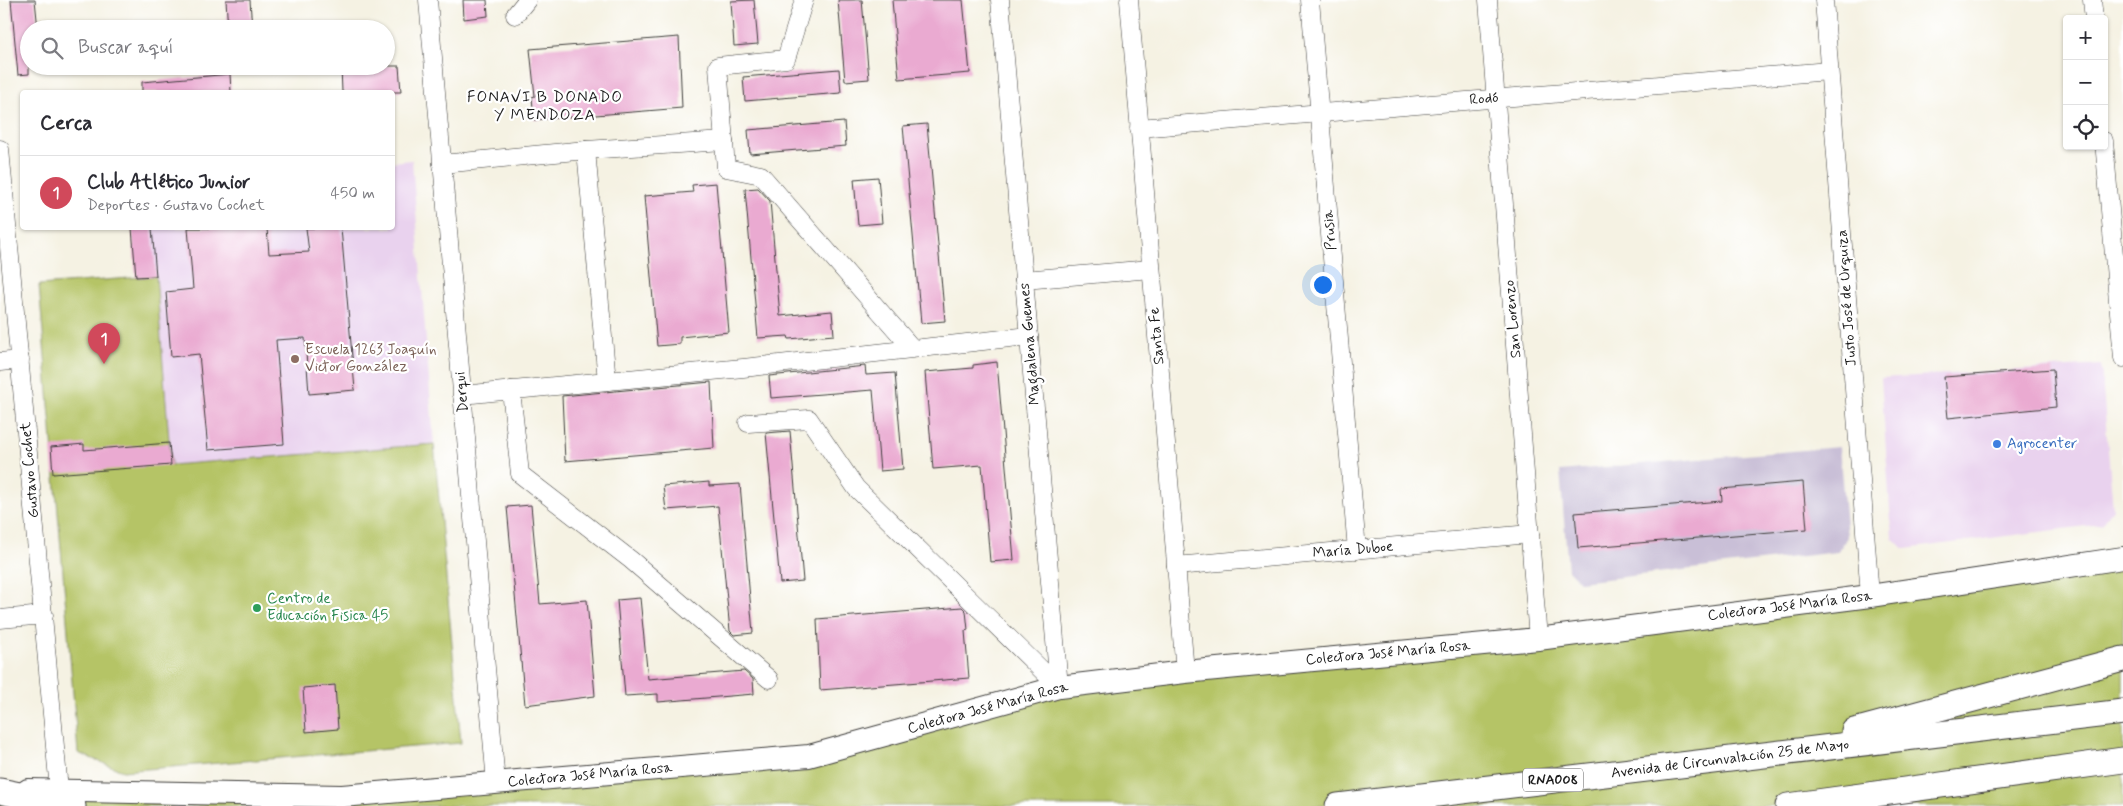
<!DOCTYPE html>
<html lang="es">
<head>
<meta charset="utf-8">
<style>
	:root { --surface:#fff; --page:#f2f2f3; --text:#2b2b33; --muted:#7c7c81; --line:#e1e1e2; --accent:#d1495b }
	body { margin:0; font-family:Mynerve,sans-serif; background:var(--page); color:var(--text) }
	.controls { position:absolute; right:15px; top:15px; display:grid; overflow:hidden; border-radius:5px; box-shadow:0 1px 4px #0004 }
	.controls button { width:45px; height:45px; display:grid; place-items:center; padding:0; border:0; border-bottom:1px solid var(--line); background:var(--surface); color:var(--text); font:25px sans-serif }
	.you { position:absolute; left:1322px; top:284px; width:18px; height:18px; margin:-12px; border:4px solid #fff; border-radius:50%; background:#1a73e8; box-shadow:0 0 0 8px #1a73e833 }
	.badge { display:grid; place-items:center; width:32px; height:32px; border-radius:50%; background:var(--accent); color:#fff; font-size:16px; font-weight:700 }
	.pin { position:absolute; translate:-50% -41px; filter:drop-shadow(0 1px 2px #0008) }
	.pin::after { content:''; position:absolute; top:26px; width:18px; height:15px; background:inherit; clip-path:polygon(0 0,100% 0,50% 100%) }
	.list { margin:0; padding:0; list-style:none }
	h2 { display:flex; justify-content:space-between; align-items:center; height:65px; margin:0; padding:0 20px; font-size:21px }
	h2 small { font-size:16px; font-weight:400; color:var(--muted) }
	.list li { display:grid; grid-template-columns:32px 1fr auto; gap:15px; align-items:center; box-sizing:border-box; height:75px; padding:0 20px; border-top:1px solid var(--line) }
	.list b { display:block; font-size:19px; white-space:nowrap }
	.list p { margin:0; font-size:16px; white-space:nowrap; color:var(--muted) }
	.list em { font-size:16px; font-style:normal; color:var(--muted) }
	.icon { flex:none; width:28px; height:28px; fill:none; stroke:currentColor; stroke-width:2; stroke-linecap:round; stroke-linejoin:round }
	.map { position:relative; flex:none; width:2123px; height:806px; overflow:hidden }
	.search { position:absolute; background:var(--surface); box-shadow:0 1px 4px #0004; left:20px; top:20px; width:375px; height:55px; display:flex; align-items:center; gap:12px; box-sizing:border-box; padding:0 18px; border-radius:28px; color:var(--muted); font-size:19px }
	.panel { position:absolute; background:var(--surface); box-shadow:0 1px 4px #0004; left:20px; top:90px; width:375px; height:140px; border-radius:5px }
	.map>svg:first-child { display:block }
	.built { fill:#e9d2ee }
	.industrial { fill:#c9bfd7 }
	.green { fill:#b5c466; stroke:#687041 }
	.building { fill:#eaaad1 }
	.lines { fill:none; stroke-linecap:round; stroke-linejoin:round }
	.minor-casing { stroke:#3d3c3a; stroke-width:19 }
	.major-casing { stroke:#3d3c3a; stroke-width:24 }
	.highway-casing { stroke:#3d3c3a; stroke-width:27 }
	.minor { stroke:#fff; stroke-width:18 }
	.major { stroke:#fff; stroke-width:22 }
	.highway { stroke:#fff; stroke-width:25 }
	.education-dot { fill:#8d6e63; stroke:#fff; stroke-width:2 }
	.shop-dot { fill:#3f7fe0; stroke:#fff; stroke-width:2 }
	.leisure-dot { fill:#2e9e5b; stroke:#fff; stroke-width:2 }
	.labels { text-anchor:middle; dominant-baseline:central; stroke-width:4.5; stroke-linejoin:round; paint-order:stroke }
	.shield { fill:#fff; stroke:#606060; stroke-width:1 }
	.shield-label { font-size:14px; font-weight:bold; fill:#1c1c1c }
	.street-label { font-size:15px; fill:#1c1c1c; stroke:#fff }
	.education-label { font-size:15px; fill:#785e54; stroke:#fff; text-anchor:start }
	.shop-label { font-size:15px; fill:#366cbe; stroke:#fff; text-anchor:start }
	.leisure-label { font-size:15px; fill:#27864d; stroke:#fff; text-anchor:start }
	.neighbourhood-label { font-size:16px; letter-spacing:1px; fill:#1c1c1c; stroke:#fff }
</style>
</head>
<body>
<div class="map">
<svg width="2123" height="806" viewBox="0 0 2123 806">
	<rect width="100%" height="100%" fill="#fff"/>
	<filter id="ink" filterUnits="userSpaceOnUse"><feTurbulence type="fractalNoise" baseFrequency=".02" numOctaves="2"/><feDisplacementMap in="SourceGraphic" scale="10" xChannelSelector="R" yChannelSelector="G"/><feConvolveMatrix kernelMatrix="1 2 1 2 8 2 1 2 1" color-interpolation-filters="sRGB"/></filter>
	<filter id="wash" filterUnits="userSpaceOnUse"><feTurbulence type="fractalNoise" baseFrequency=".0096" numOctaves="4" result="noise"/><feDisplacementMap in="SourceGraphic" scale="20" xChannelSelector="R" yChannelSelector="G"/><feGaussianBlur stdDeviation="1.12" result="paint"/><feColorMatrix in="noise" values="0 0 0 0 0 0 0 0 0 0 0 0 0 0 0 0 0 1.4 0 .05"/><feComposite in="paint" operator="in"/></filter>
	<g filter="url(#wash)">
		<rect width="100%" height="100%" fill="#f5f2e3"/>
		<g class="built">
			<path d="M 412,160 L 434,444 L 171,465 L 152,228 L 392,228 L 393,162 Z"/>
			<path d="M 2101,365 L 2113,509 L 2102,524 L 1905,549 L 1892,538 L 1881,378 Z"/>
		</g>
		<path class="industrial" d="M 1839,447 L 1847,537 L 1838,552 L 1580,582 L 1568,570 L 1560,471 Z"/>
		<g class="green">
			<path d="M 156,276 L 171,465 L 434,444 L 461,743 L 123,771 L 78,753 L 39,285 Z"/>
			<path d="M 2123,558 L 2123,806 L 0,806 L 0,790 L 342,796 L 809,756 L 1059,687 Z"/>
		</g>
		<g id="blocks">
			<g class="building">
				<path d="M 11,0 L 35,0 L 38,29 L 29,29 L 29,74 L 18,75 Z"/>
				<path d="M 226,0 L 250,0 L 252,29 L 228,29 Z"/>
				<path d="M 463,0 L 487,0 L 488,16 L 464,19 Z"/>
				<path d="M 754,0 L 758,44 L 734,46 L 731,1 Z"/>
				<path d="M 838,0 L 862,0 L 869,79 L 845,81 Z"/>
				<path d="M 892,0 L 963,0 L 970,73 L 899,79 Z"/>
				<path d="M 679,37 L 682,108 L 534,120 L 532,97 L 535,96 L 530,49 Z"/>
				<path d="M 341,66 L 399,66 L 401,92 L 342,92 Z"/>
				<path d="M 839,69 L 841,93 L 745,101 L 743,77 Z"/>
				<path d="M 230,74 L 231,92 L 142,92 L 142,82 Z"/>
				<path d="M 844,122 L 846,146 L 750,154 L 748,130 Z"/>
				<path d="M 927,124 L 945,321 L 921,323 L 903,126 Z"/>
				<path d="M 878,177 L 882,223 L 858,225 L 854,179 Z"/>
				<path d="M 716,183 L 729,332 L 680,337 L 680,344 L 657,346 L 644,196 L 693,192 L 692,185 Z"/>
				<path d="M 758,188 L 770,201 L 780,316 L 832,311 L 834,335 L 789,339 L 788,336 L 758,338 L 745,189 Z"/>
				<path d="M 132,228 L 152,228 L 156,276 L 136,277 Z"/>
				<path d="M 188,228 L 267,228 L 269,254 L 309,252 L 306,228 L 341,228 L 355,390 L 309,394 L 305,338 L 276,340 L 284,444 L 208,450 L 199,354 L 171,357 L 166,292 L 193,289 Z"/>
				<path d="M 997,362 L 1014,560 L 990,562 L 982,465 L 933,469 L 925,372 L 973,368 L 973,365 Z"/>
				<path d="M 865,366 L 866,375 L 895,373 L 903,469 L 880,471 L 873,390 L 771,398 L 769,376 Z"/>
				<path d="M 2053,369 L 2056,407 L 1948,418 L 1944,377 Z"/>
				<path d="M 711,382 L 714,448 L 565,461 L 562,396 Z"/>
				<path d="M 790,431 L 803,581 L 780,583 L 766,433 Z"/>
				<path d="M 169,443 L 171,465 L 53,474 L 51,447 L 84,444 L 84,450 Z"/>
				<path d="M 709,482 L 709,486 L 740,484 L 753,633 L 734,635 L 730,631 L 718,506 L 666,510 L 663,486 Z"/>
				<path d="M 1803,482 L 1807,529 L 1578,548 L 1575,513 L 1722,501 L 1721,489 Z"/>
				<path d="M 531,505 L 540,604 L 587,600 L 595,696 L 525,705 L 507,507 Z"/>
				<path d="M 640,598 L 648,679 L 744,671 L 753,679 L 754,694 L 658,702 L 658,694 L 625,696 L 617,600 Z"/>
				<path d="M 962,607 L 966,611 L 968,630 L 965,631 L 969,678 L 820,690 L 817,619 Z"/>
				<path d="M 335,685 L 338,729 L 306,732 L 303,688 Z"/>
			</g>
		</g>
	</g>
	<g filter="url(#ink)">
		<use href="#blocks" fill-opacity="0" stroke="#3d3c3a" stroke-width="1"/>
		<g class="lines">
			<defs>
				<g id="minor">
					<path d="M 428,0 L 496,783"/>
					<path d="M 804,0 L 786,59 L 718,66 L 726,168 L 761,175 L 912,348"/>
					<path d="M 1000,0 L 1059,687"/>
					<path d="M 1129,0 L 1185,672"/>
					<path d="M 1310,0 L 1357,550"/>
					<path d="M 1488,0 L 1538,639"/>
					<path d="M 1824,0 L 1870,596"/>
					<path d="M 2092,0 L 2094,19"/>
					<path d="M 515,15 L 527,0"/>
					<path d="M 1139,128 L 1829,71"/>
					<path d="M 2104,141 L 2123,358"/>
					<path d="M 0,149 L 59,790"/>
					<path d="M 586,150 L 607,381"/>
					<path d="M 442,164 L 586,150 L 724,141"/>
					<path d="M 1024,280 L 1151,269"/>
					<path d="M 0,362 L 20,360"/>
					<path d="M 511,390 L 520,474 L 631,560 L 769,679"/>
					<path d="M 462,395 L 743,368 L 1029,336"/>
					<path d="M 748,423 L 809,419 L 856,488 L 1059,687"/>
					<path d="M 1176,566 L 1530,534"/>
					<path d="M 0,619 L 44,615"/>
				</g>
				<path id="major" d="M 28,790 L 342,796 L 809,756 L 1059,687 L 1185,672 L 1538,639 L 1870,596 L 2123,558"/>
				<g id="highway">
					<path d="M 1854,731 L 2123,659"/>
					<path d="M 0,791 L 73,806"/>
					<path d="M 1338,806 L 2123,712"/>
					<path d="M 1788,806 L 2123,760"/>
				</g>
			</defs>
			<use href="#minor" class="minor-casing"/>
			<use href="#major" class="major-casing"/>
			<use href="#highway" class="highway-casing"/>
			<use href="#minor" class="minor"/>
			<use href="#major" class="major"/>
			<use href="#highway" class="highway"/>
		</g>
	</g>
	<circle class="education-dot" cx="295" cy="359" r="5"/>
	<circle class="shop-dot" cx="1997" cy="444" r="5"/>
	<circle class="leisure-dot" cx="257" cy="608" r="5"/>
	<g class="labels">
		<rect class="shield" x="1523" y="768.5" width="60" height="23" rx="4"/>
		<g class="shield-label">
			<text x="1553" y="780">RNA008</text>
		</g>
		<g class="street-label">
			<text transform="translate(1484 99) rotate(-5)">Rodó</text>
			<text transform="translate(1330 230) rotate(-95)">Prusia</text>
			<text transform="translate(1847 298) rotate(-94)">Justo José de Urquiza</text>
			<text transform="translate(1513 319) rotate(-95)">San Lorenzo</text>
			<text transform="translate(1157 336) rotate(-95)">Santa Fe</text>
			<text transform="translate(1030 344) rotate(-95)">Magdalena Guemes</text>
			<text transform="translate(462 392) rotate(-95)">Derqui</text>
			<text transform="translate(30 470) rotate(-95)">Gustavo Cochet</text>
			<text transform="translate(1353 550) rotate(-5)">María Duboe</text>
			<text transform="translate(1790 606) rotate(-7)">Colectora José María Rosa</text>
			<text transform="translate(1388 653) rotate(-5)">Colectora José María Rosa</text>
			<text transform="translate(988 708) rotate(-15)">Colectora José María Rosa</text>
			<text transform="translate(1730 759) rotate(-7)">Avenida de Circunvalación 25 de Mayo</text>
			<text transform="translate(590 775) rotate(-5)">Colectora José María Rosa</text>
		</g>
		<g class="education-label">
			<text x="305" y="350">Escuela 1263 Joaquín<tspan x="305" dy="17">Victor González</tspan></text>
		</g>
		<g class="shop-label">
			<text x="2007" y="444">Agrocenter</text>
		</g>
		<g class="leisure-label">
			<text x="267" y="599">Centro de<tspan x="267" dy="17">Educación Fisica 45</tspan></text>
		</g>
		<g class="neighbourhood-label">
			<text x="545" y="97">FONAVI B DONADO<tspan x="545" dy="18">Y MENDOZA</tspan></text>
		</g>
	</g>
</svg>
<div class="controls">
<button>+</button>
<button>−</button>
<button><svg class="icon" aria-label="locate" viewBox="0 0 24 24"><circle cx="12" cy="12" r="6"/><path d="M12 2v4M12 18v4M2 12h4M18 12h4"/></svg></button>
</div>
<div class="you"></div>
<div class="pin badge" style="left:104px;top:364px">1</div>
<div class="search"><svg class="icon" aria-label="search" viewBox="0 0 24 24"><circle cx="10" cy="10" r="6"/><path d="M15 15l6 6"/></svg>Buscar aquí</div>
<section class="panel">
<h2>Cerca<small></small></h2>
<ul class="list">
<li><span class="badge">1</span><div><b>Club Atlético Junior</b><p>Deportes · Gustavo Cochet</p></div><em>450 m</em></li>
</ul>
</section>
</div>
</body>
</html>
